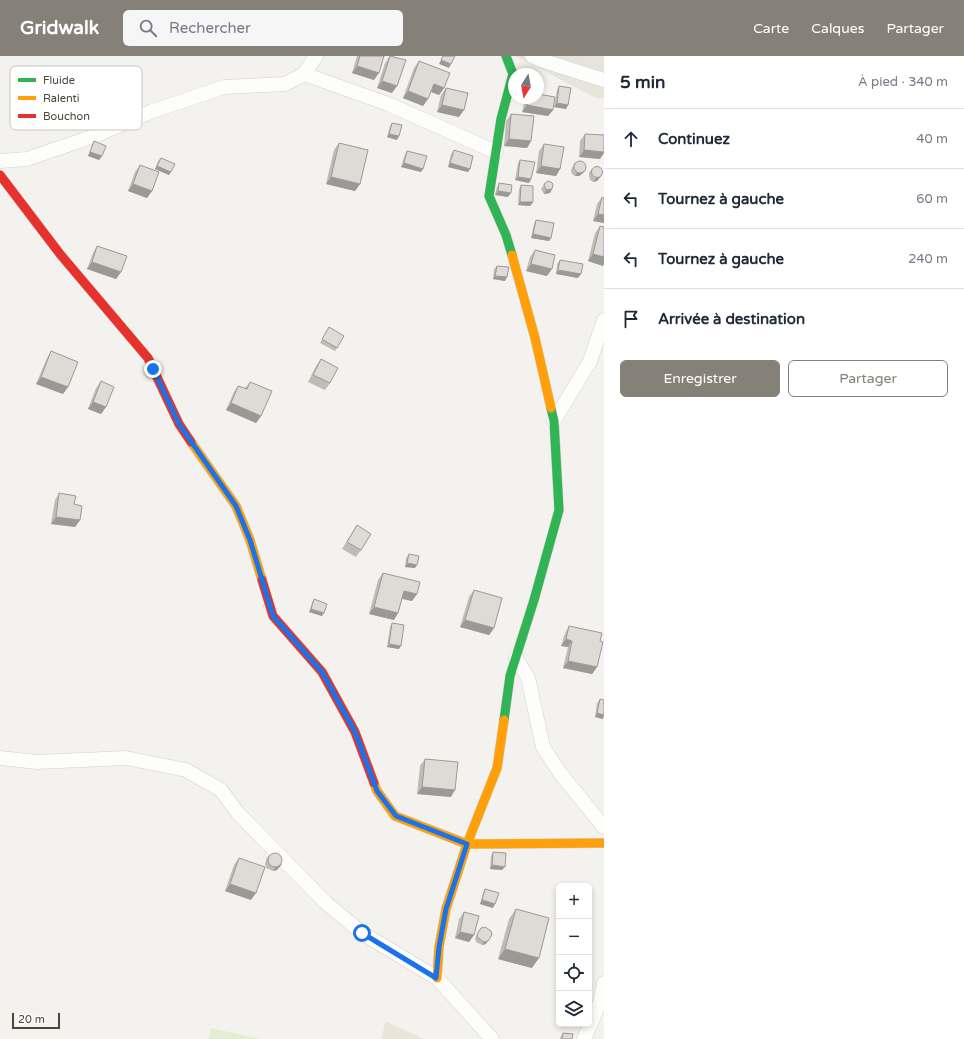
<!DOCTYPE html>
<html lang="fr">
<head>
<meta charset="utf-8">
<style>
	:root { --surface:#fff; --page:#f6f6f7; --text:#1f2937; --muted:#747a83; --line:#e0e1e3; --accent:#868178 }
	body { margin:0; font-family:"Varela Round",sans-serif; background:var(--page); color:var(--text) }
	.controls { position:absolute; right:12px; bottom:12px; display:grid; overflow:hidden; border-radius:6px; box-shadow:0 2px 6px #0003 }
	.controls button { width:36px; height:36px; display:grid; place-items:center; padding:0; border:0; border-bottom:1px solid var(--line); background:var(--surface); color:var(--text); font:20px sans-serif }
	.compass { position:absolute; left:508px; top:12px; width:36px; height:36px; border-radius:50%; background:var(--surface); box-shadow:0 2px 6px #0003; rotate:191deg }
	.scale { position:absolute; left:12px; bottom:10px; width:48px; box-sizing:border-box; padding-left:4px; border:2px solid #4b4439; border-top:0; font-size:11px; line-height:14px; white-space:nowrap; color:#4b4439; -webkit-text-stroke:3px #fff; paint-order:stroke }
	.stop { position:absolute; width:12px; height:12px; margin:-9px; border:3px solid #1a73e8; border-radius:50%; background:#fff }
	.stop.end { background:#1a73e8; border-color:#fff; box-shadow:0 1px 4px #0008 }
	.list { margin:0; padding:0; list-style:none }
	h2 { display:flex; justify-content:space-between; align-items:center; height:52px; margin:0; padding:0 16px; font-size:17px }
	h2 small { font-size:13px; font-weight:400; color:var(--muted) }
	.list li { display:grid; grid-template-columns:26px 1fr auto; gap:12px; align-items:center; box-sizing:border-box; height:60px; padding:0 16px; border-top:1px solid var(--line) }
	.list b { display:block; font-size:15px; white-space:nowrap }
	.list em { font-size:13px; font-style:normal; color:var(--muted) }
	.actions { display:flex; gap:8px; padding:12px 16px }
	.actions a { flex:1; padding:9px 0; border:1px solid var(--accent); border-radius:6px; text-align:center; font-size:14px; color:var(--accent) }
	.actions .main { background:var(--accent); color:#fff }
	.icon { flex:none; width:22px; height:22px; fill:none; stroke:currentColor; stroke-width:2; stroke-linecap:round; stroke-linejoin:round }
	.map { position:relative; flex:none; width:604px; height:983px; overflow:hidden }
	header { display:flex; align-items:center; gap:24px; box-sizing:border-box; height:56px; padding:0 20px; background:var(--accent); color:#fff }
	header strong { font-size:19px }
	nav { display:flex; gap:22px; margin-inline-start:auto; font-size:14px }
	.search { width:280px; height:36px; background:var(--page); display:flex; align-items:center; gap:10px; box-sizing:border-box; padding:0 14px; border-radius:6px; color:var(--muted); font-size:15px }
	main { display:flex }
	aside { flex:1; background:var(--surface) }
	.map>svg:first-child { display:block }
	.residential { fill:#e7e4dc }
	.education { fill:#eae5da }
	.pitch { fill:#e1eecf }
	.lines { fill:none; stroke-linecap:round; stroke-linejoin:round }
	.street-casing { stroke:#d2d0cb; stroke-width:15 }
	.fast-casing { stroke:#d3cfc5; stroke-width:10 }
	.slow-casing { stroke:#d3cfc5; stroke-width:10 }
	.jam-casing { stroke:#d3cfc5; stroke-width:10 }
	.street { stroke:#fdfdfc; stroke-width:14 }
	.fast { stroke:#30b455; stroke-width:9 }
	.slow { stroke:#ff9f0a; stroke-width:9 }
	.jam { stroke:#e5322d; stroke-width:9 }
	.wall { fill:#bfbcb8 }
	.shaded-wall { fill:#9b9996 }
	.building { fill:#dedbd6; stroke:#9b9996 }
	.route { stroke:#1a73e8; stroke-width:5 }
	.key { fill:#fff; stroke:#c9c7c4; stroke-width:1 }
	.key-label { font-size:11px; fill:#4b4439 }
</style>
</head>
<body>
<header>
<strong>Gridwalk</strong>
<div class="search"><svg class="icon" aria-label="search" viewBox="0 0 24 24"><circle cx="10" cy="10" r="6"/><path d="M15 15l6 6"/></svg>Rechercher</div>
<nav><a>Carte</a><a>Calques</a><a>Partager</a></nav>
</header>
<main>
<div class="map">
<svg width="604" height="983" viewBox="0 0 604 983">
	<rect width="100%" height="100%" fill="#f4f2ee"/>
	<path class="residential" d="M 515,0 L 604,0 L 604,41 L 598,43 Z"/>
	<path class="education" d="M 385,965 L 424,983 L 382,983 Z"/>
	<path class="pitch" d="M 211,972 L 260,983 L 209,983 Z"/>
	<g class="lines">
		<defs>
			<g id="street">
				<path d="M 532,0 L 541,4 L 604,24"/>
				<path d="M 304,18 L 388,48 L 496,96"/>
				<path d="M 0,105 L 27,103 L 94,80 L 153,55 L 224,31 L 285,28 L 304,18 L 316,0"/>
				<path d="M 554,365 L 590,305 L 604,264"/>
				<path d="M 516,602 L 528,622 L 543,691 L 560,717 L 604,771"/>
				<path d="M 0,702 L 37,706 L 126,702 L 186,714 L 221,734 L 237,756 L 325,846 L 362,877 L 437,922 L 492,983"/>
				<path d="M 584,983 L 600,946 L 604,927"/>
			</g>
			<g id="fast">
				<path d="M 506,0 L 513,18 L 501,63 L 489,140 L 506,179 L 512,199"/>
				<path d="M 504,664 L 510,620 L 534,544 L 559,454 L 554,365 L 551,352"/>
			</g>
			<g id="slow">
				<path d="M 512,199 L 535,282 L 551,352"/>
				<path d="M 191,386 L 236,450 L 250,484 L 262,524"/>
				<path d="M 374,727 L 377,735 L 395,760 L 467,788 L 604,787"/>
				<path d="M 437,922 L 439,891 L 446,853 L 467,788 L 497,712 L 504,664"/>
			</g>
			<g id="jam">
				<path d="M 0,119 L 60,198 L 148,302 L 179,368 L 191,386"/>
				<path d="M 262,524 L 273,560 L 322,616 L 355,676 L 374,727"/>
			</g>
		</defs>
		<use href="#street" class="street-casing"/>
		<use href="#fast" class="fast-casing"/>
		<use href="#slow" class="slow-casing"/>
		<use href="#jam" class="jam-casing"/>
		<use href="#street" class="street"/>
		<use href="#fast" class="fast"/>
		<use href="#slow" class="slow"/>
		<use href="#jam" class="jam"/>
	</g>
	<g class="wall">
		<path d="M 357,0 L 384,0 L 374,24 L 352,17 Z"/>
		<path d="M 390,0 L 392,37 L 377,32 L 385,7 Z"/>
		<path d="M 419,5 L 444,32 L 439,39 L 431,36 L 423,50 L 403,42 L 414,12 Z"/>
		<path d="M 92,21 L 106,56 L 102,63 L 77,53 L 87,28 Z"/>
		<path d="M 559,30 L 568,49 L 566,53 L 554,51 L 557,34 Z"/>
		<path d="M 446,32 L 459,61 L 437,56 L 441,39 Z"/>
		<path d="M 526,42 L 538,42 L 553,54 L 548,60 L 522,56 L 525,43 Z"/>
		<path d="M 511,58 L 531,85 L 527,92 L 504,90 L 506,65 Z"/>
		<path d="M 392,67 L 397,84 L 387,81 L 390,70 Z"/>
		<path d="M 585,78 L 600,103 L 579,101 L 580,85 Z"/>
		<path d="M 94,85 L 102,100 L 99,104 L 88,100 L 92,89 Z"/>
		<path d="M 339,87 L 360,128 L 355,135 L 326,128 L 334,94 Z"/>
		<path d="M 544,88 L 560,113 L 556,120 L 536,117 L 539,95 Z"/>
		<path d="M 454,94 L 470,113 L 468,116 L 448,111 L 451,98 Z"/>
		<path d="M 407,95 L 421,116 L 401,111 L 405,98 Z"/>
		<path d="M 161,102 L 169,119 L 155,113 L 158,105 Z"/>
		<path d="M 520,104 L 531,123 L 529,127 L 515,124 L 518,107 Z"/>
		<path d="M 575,106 L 585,115 L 582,118 L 579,120 L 575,120 L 572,118 L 571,114 Z"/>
		<path d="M 140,109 L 152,135 L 147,142 L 128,135 L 135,116 Z"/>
		<path d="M 592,113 L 602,119 L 597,125 L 593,126 L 590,124 L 589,120 L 589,117 Z"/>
		<path d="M 499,127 L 508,141 L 495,139 L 497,131 Z"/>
		<path d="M 545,127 L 552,133 L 550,137 L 544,138 L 541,133 Z"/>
		<path d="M 521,129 L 533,146 L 530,150 L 518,149 L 519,133 Z"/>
		<path d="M 602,141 L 604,142 L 604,167 L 593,165 L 597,148 Z"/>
		<path d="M 536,164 L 551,182 L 549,185 L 531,182 L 534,168 Z"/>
		<path d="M 600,170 L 603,210 L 588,205 L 595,177 Z"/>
		<path d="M 97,190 L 121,216 L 116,223 L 87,213 L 93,197 Z"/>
		<path d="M 535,194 L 547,220 L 526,215 L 530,201 Z"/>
		<path d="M 560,204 L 578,222 L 556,218 L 557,208 Z"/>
		<path d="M 497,210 L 505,225 L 493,223 L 494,213 Z"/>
		<path d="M 329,271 L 337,292 L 335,295 L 320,287 Z"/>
		<path d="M 51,295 L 68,331 L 63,338 L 36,328 L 47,302 Z"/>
		<path d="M 321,303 L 330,327 L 325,334 L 308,326 L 316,310 Z"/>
		<path d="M 101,325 L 106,351 L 101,358 L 88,353 L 96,332 Z"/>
		<path d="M 250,326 L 261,360 L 256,367 L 226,354 L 234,336 L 238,330 L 245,332 Z"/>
		<path d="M 59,437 L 74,448 L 80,464 L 75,471 L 51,468 L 55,444 Z"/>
		<path d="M 357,469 L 361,494 L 356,501 L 342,493 Z"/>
		<path d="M 409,498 L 415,512 L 405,511 L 406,502 Z"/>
		<path d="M 383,517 L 417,538 L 412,545 L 402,543 L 398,557 L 394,564 L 369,558 L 378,524 Z"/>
		<path d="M 474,534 L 494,572 L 489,579 L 460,571 L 469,541 Z"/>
		<path d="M 314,543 L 322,560 L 309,556 L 312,547 Z"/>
		<path d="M 392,567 L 399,593 L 387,591 L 390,571 Z"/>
		<path d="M 569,570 L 600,585 L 597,611 L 592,618 L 563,612 L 568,591 L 561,590 L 565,577 Z"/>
		<path d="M 600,643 L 603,663 L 595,661 L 597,647 Z"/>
		<path d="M 425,703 L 451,741 L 417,738 L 420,710 Z"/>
		<path d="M 493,796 L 502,814 L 490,813 L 491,800 Z"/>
		<path d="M 268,800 L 282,808 L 277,814 L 273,815 L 266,812 L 265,808 L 266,804 Z"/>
		<path d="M 239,802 L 251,844 L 225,835 L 234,809 Z"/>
		<path d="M 485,833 L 493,852 L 480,848 L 483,837 Z"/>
		<path d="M 516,853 L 532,912 L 498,903 L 509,863 Z"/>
		<path d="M 464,856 L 474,879 L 469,886 L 455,882 L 459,863 Z"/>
		<path d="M 481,872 L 486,888 L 482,889 L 476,886 L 475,882 Z"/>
		<path d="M 563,977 L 572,983 L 560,983 L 561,980 Z"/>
	</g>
	<g class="shaded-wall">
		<path d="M 441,4 L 451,8 L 449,12 L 439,8 Z"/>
		<path d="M 357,10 L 379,17 L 374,24 L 352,17 Z"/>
		<path d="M 382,25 L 397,30 L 392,37 L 377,32 Z"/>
		<path d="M 434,28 L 444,32 L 439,39 L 429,35 Z"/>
		<path d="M 408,35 L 428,43 L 423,50 L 403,42 Z"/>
		<path d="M 82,46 L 106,56 L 102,63 L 77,53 Z"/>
		<path d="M 557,47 L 568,49 L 566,53 L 554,51 Z"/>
		<path d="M 442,49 L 464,54 L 459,61 L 437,56 Z"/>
		<path d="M 527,49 L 553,54 L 548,60 L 522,56 Z"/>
		<path d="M 389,78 L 399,80 L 397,84 L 387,81 Z"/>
		<path d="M 509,83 L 531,85 L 527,92 L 504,90 Z"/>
		<path d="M 584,94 L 604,96 L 604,97 L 600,103 L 579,101 Z"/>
		<path d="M 90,96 L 102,100 L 99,104 L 88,100 Z"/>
		<path d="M 404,107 L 423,113 L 421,116 L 401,111 Z"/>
		<path d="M 450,107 L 470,113 L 468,116 L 448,111 Z"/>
		<path d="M 157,110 L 171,116 L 169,119 L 155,113 Z"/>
		<path d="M 541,110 L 560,113 L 556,120 L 536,117 Z"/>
		<path d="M 585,115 L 582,118 L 579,120 L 575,120 L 577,117 Z"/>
		<path d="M 602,119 L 597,125 L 593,126 L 596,122 Z"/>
		<path d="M 331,121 L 360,128 L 355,135 L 326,128 Z"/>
		<path d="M 518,121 L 531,123 L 529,127 L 515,124 Z"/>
		<path d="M 133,128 L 152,135 L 147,142 L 128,135 Z"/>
		<path d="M 552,133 L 550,137 L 544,138 L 546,134 Z"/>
		<path d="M 498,135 L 511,137 L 508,141 L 495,139 Z"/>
		<path d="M 520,146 L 533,146 L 530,150 L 518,149 Z"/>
		<path d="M 598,158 L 604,159 L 604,167 L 593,165 Z"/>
		<path d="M 533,178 L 551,182 L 549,185 L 531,182 Z"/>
		<path d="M 593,198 L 604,201 L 604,208 L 603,210 L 588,205 Z"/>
		<path d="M 92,206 L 121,216 L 116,223 L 87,213 Z"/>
		<path d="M 531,208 L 552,213 L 547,220 L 526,215 Z"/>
		<path d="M 558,214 L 581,218 L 578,222 L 556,218 Z"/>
		<path d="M 495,220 L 507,221 L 505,225 L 493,223 Z"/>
		<path d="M 41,321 L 68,331 L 63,338 L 36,328 Z"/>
		<path d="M 93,346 L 106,351 L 101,358 L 88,353 Z"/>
		<path d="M 231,347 L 261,360 L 256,367 L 226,354 Z"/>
		<path d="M 56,461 L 80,464 L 75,471 L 51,468 Z"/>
		<path d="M 407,507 L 417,509 L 415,512 L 405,511 Z"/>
		<path d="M 404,535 L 417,538 L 412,545 L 399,542 Z"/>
		<path d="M 374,551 L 398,557 L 394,564 L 369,558 Z"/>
		<path d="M 311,553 L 324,557 L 322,560 L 309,556 Z"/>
		<path d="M 465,564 L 494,572 L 489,579 L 460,571 Z"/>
		<path d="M 566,583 L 572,585 L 568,591 L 561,590 Z"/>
		<path d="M 389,588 L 401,590 L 399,593 L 387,591 Z"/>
		<path d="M 568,605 L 597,611 L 592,618 L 563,612 Z"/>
		<path d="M 597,657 L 604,659 L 603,663 L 595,661 Z"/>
		<path d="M 422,731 L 455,734 L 451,741 L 417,738 Z"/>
		<path d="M 282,808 L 277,814 L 273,815 L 275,812 Z"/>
		<path d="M 492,809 L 505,811 L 502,814 L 490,813 Z"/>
		<path d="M 230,828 L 256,837 L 251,844 L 225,835 Z"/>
		<path d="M 482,844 L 495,848 L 493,852 L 480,848 Z"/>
		<path d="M 460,876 L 474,879 L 469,886 L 455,882 Z"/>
		<path d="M 488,885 L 486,888 L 482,889 L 484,886 Z"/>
		<path d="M 505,893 L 539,902 L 532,912 L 498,903 Z"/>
	</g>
	<g class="building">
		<path d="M 360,0 L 384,0 L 379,17 L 357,10 Z"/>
		<path d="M 390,0 L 406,4 L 397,30 L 382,25 Z"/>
		<path d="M 443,0 L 455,0 L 451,8 L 441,4 Z"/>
		<path d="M 419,5 L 450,17 L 444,32 L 434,28 L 428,43 L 408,35 Z"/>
		<path d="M 559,30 L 571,32 L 568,49 L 557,47 Z"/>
		<path d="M 446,32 L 468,37 L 464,54 L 442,49 Z"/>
		<path d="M 538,38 L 555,41 L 553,54 L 527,49 L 528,42 L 538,42 Z"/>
		<path d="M 511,58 L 534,60 L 531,85 L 509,83 Z"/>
		<path d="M 392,67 L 402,69 L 399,80 L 389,78 Z"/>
		<path d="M 585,78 L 604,79 L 604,96 L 584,94 Z"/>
		<path d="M 94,85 L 106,90 L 102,100 L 90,96 Z"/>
		<path d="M 339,87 L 368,94 L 360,128 L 331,121 Z"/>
		<path d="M 544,88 L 564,91 L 560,113 L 541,110 Z"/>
		<path d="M 454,94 L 473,100 L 470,113 L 450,107 Z"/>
		<path d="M 407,95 L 427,100 L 423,113 L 404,107 Z"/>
		<path d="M 161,102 L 175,108 L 171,116 L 157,110 Z"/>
		<path d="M 520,104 L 535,106 L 531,123 L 518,121 Z"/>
		<circle cx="580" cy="111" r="6"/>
		<path d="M 140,109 L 159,116 L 152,135 L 133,128 Z"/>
		<circle cx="597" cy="116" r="5.5"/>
		<path d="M 548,125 L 551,126 L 553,128 L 552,133 L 546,134 L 544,129 L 545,127 Z"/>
		<path d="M 499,127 L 512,129 L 511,137 L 498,135 Z"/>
		<path d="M 521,129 L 533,130 L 533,146 L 520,146 Z"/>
		<path d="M 602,141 L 604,142 L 604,159 L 598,158 Z"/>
		<path d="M 536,164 L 554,167 L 551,182 L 533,178 Z"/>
		<path d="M 600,170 L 604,171 L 604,201 L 593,198 Z"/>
		<path d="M 97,190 L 127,200 L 121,216 L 92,206 Z"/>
		<path d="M 535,194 L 555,199 L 552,213 L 531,208 Z"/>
		<path d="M 560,204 L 583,208 L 581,218 L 558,214 Z"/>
		<path d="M 497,210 L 509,211 L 507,221 L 495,220 Z"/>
		<path d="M 329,271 L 344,280 L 337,292 L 322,283 Z"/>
		<path d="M 51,295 L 78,306 L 68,331 L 41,321 Z"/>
		<path d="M 321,303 L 338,312 L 330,327 L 313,319 Z"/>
		<path d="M 101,325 L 114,331 L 106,351 L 93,346 Z"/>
		<path d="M 250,326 L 272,335 L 261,360 L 231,347 L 238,330 L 247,333 Z"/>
		<path d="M 59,437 L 76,440 L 74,448 L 82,450 L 80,464 L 56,461 Z"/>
		<path d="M 357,469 L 371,478 L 361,494 L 347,486 Z"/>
		<path d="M 409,498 L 419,500 L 417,509 L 407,507 Z"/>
		<path d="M 383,517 L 420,526 L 417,538 L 404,535 L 398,557 L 374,551 Z"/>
		<path d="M 474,534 L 502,542 L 494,572 L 465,564 Z"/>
		<path d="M 314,543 L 327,548 L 324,557 L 311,553 Z"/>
		<path d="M 392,567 L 404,569 L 401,590 L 389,588 Z"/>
		<path d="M 569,570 L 602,577 L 600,585 L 603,586 L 597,611 L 568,605 L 572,585 L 566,583 Z"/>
		<path d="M 600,643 L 604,644 L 604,659 L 597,657 Z"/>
		<path d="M 425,703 L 458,706 L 455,734 L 422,731 Z"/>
		<path d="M 493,796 L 506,797 L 505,811 L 492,809 Z"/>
		<circle cx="275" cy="804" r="7"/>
		<path d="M 239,802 L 265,811 L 256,837 L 230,828 Z"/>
		<path d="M 485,833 L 499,837 L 495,848 L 482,844 Z"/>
		<path d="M 516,853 L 549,862 L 539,902 L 505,893 Z"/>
		<path d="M 464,856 L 479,860 L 474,879 L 460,876 Z"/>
		<path d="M 485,871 L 491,875 L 492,879 L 488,885 L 484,886 L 478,882 L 477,878 L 481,872 Z"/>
		<path d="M 563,977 L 573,978 L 572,983 L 562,983 Z"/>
	</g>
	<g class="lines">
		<path class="route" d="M 153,313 L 179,368 L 236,450 L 250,484 L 273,560 L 322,616 L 355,676 L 377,735 L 396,760 L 467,788 L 446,853 L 439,891 L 436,922 L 362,877"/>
	</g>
	<rect x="10" y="10" width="132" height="64" rx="6" class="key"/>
	<rect x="18" y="22" width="18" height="4" fill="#30b455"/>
	<rect x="18" y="40" width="18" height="4" fill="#ff9f0a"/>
	<rect x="18" y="58" width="18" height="4" fill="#e5322d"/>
	<g class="key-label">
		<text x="43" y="28">Fluide</text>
		<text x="43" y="46">Ralenti</text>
		<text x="43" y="64">Bouchon</text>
	</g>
</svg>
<div class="controls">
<button>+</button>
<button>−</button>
<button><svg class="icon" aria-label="locate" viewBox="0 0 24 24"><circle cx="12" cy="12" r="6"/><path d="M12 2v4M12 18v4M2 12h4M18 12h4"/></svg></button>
<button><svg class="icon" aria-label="layers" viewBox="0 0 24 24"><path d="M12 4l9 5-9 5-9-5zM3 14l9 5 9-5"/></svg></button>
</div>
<svg class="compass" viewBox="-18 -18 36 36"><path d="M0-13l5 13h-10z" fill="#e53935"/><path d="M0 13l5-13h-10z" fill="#747a83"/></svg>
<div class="scale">20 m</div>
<div class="stop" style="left:362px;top:877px"></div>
<div class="stop end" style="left:153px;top:313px"></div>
</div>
<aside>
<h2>5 min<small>À pied · 340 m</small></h2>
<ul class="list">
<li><svg class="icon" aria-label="ahead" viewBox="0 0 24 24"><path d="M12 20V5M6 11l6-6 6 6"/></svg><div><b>Continuez</b></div><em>40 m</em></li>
<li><svg class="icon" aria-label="left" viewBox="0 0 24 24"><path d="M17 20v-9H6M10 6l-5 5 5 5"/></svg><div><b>Tournez à gauche</b></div><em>60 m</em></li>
<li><svg class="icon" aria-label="left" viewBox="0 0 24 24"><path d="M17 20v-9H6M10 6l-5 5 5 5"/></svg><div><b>Tournez à gauche</b></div><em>240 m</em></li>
<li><svg class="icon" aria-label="arrive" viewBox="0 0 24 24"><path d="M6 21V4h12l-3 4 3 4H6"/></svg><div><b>Arrivée à destination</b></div></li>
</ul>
<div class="actions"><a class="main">Enregistrer</a><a>Partager</a></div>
</aside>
</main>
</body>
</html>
